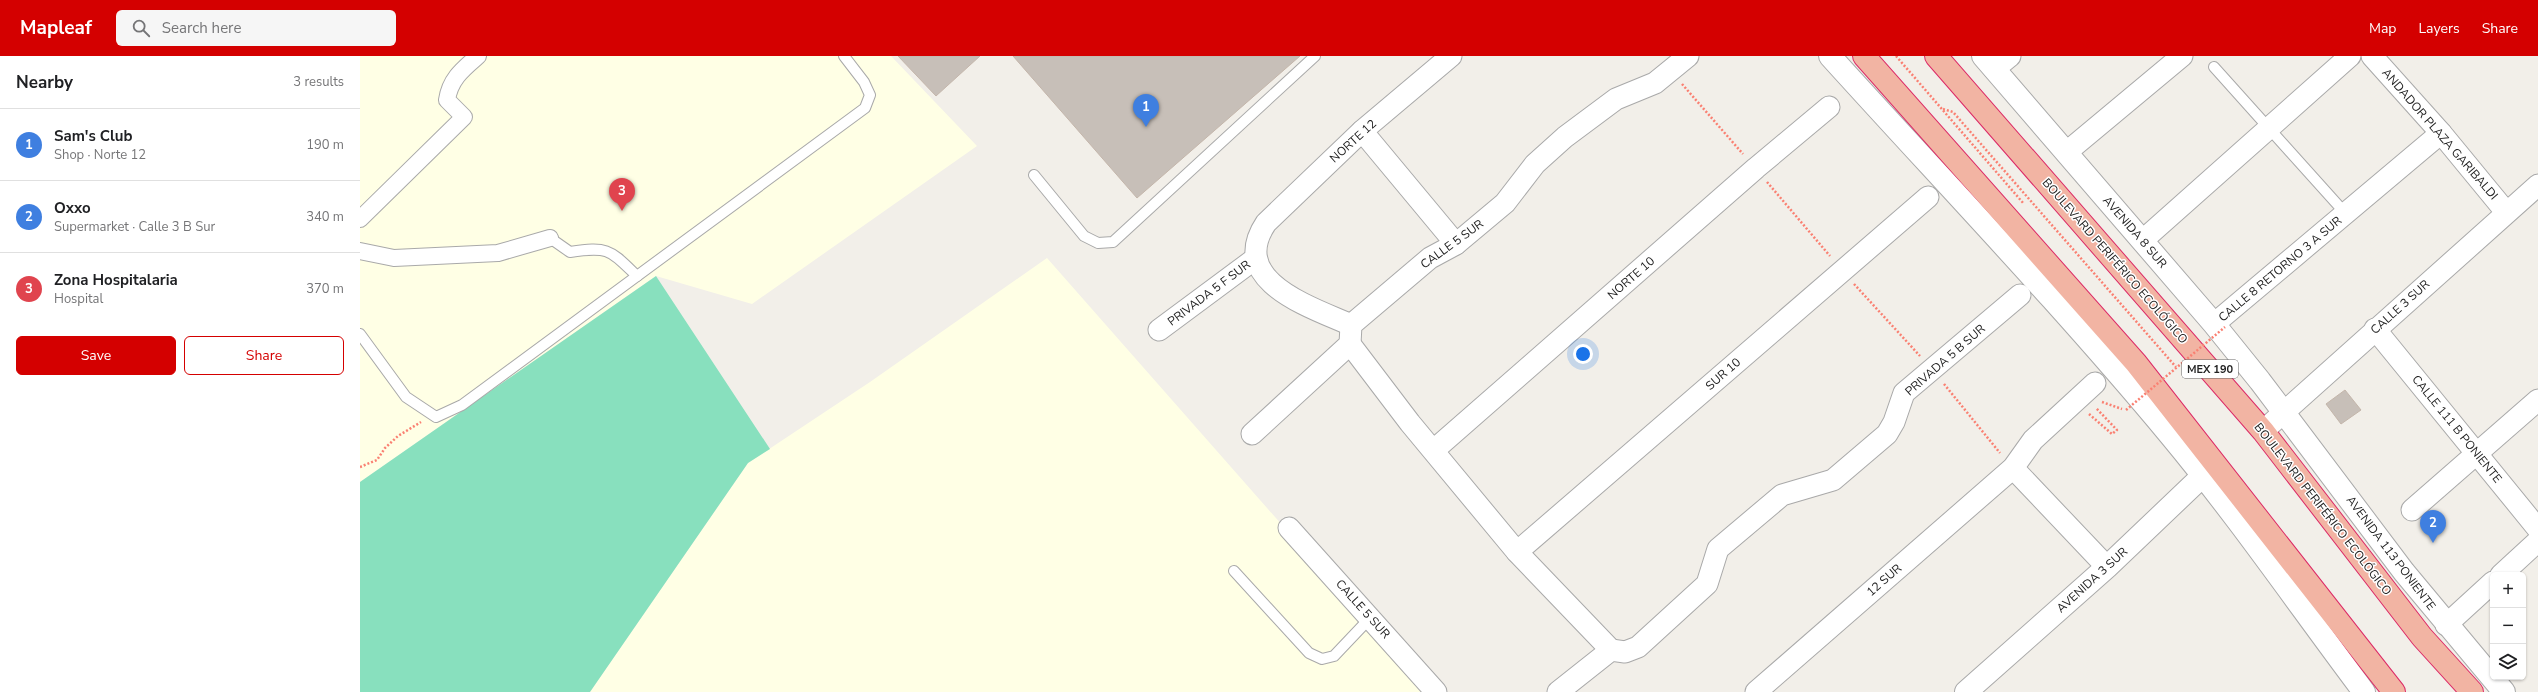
<!DOCTYPE html>
<html lang="en">
<head>
<meta charset="utf-8">
<style>
	:root { --surface:#fff; --page:#f6f6f6; --text:#202124; --muted:#757577; --line:#e0e0e0; --accent:#d40000 }
	body { margin:0; font-family:"Nunito Sans",sans-serif; background:var(--page); color:var(--text) }
	.controls { position:absolute; right:12px; bottom:12px; display:grid; overflow:hidden; border-radius:6px; box-shadow:0 1px 3px #0004 }
	.controls button { width:36px; height:36px; display:grid; place-items:center; padding:0; border:0; border-bottom:1px solid var(--line); background:var(--surface); color:var(--text); font:20px sans-serif }
	.you { position:absolute; left:1223px; top:298px; width:14px; height:14px; margin:-10px; border:3px solid #fff; border-radius:50%; background:#1a73e8; box-shadow:0 0 0 6px #1a73e833 }
	.badge { display:grid; place-items:center; width:26px; height:26px; border-radius:50%; background:var(--accent); color:#fff; font-size:13px; font-weight:700 }
	.pin { position:absolute; translate:-50% -33px; filter:drop-shadow(0 1px 2px #0008) }
	.pin::after { content:''; position:absolute; top:21px; width:14px; height:12px; background:inherit; clip-path:polygon(0 0,100% 0,50% 100%) }
	.list { margin:0; padding:0; list-style:none }
	h2 { display:flex; justify-content:space-between; align-items:center; height:52px; margin:0; padding:0 16px; font-size:17px }
	h2 small { font-size:13px; font-weight:400; color:var(--muted) }
	.list li { display:grid; grid-template-columns:26px 1fr auto; gap:12px; align-items:center; box-sizing:border-box; height:72px; padding:0 16px; border-top:1px solid var(--line) }
	.list b { display:block; font-size:15px; white-space:nowrap }
	.list p { margin:0; font-size:13px; white-space:nowrap; color:var(--muted) }
	.list em { font-size:13px; font-style:normal; color:var(--muted) }
	.actions { display:flex; gap:8px; padding:12px 16px }
	.actions a { flex:1; padding:9px 0; border:1px solid var(--accent); border-radius:6px; text-align:center; font-size:14px; color:var(--accent) }
	.actions .main { background:var(--accent); color:#fff }
	.icon { flex:none; width:22px; height:22px; fill:none; stroke:currentColor; stroke-width:2; stroke-linecap:round; stroke-linejoin:round }
	.map { position:relative; flex:none; width:2178px; height:636px; overflow:hidden }
	header { display:flex; align-items:center; gap:24px; box-sizing:border-box; height:56px; padding:0 20px; background:var(--accent); color:#fff }
	header strong { font-size:19px }
	nav { display:flex; gap:22px; margin-inline-start:auto; font-size:14px }
	.search { width:280px; height:36px; background:var(--page); display:flex; align-items:center; gap:10px; box-sizing:border-box; padding:0 14px; border-radius:6px; color:var(--muted); font-size:15px }
	main { display:flex }
	aside { flex:1; background:var(--surface) }
	.map>svg:first-child { display:block }
	.education { fill:#ffffe5 }
	.pitch { fill:#88e0be }
	.building { fill:#c7bfb8; stroke:#c4b6ab }
	.lines { fill:none; stroke-linecap:round; stroke-linejoin:round }
	.service-casing { stroke:#a9a9a9; stroke-width:12 }
	.pedestrian-casing { stroke:#a9a9a9; stroke-width:18 }
	.minor-casing { stroke:#a9a9a9; stroke-width:23 }
	.tertiary-casing { stroke:#a9a9a9; stroke-width:24 }
	.trunk-casing { stroke:#dc2a67; stroke-width:24 }
	.path { stroke:#fa8072; stroke-width:2.5; stroke-dasharray:2 2; stroke-linecap:butt }
	.service { stroke:#fff; stroke-width:10 }
	.pedestrian { stroke:#fff; stroke-width:16 }
	.minor { stroke:#fff; stroke-width:21 }
	.tertiary { stroke:#fff; stroke-width:22 }
	.trunk { stroke:#f2b4a3; stroke-width:22 }
	.path-bridge { stroke:#fa8072; stroke-width:2.5; stroke-dasharray:2 2; stroke-linecap:butt }
	.labels { text-anchor:middle; dominant-baseline:central; stroke-width:3; stroke-linejoin:round; paint-order:stroke }
	.shield { fill:#fff; stroke:#646464; stroke-width:1 }
	.shield-label { font-size:11px; font-weight:bold; fill:#222 }
	.street-label { font-size:12px; fill:#222; stroke:#fff }
</style>
</head>
<body>
<header>
<strong>Mapleaf</strong>
<div class="search"><svg class="icon" aria-label="search" viewBox="0 0 24 24"><circle cx="10" cy="10" r="6"/><path d="M15 15l6 6"/></svg>Search here</div>
<nav><a>Map</a><a>Layers</a><a>Share</a></nav>
</header>
<main>
<aside>
<h2>Nearby<small>3 results</small></h2>
<ul class="list">
<li><span class="badge" style="background:#3f7fe0">1</span><div><b>Sam's Club</b><p>Shop · Norte 12</p></div><em>190 m</em></li>
<li><span class="badge" style="background:#3f7fe0">2</span><div><b>Oxxo</b><p>Supermarket · Calle 3 B Sur</p></div><em>340 m</em></li>
<li><span class="badge" style="background:#e0444e">3</span><div><b>Zona Hospitalaria</b><p>Hospital</p></div><em>370 m</em></li>
</ul>
<div class="actions"><a class="main">Save</a><a>Share</a></div>
</aside>
<div class="map">
<svg width="2178" height="636" viewBox="0 0 2178 636">
	<rect width="100%" height="100%" fill="#f2efe9"/>
	<g class="education">
		<path d="M 0,0 L 531,0 L 617,90 L 392,248 L 296,220 L 0,426 Z"/>
		<path d="M 687,202 L 1069,636 L 230,636 L 388,407 L 510,326 Z"/>
	</g>
	<path class="pitch" d="M 296,220 L 410,393 L 388,407 L 230,636 L 0,636 L 0,426 Z"/>
	<g class="building">
		<path d="M 538,0 L 620,0 L 576,40 Z"/>
		<path d="M 653,0 L 940,0 L 777,142 Z"/>
		<path d="M 1985,334 L 2001,354 L 1981,368 L 1966,348 Z"/>
	</g>
	<g class="lines">
		<defs>
			<g id="service">
				<path d="M 1854,11 L 1986,158"/>
				<path d="M 674,119 L 724,180 L 738,187 L 753,186 L 955,0"/>
				<path d="M 190,182 L 210,196 C 249,190 250,194 277,220"/>
				<path d="M 0,278 L 46,341 L 76,361 L 102,349 L 505,52 L 510,39 L 504,26 L 484,0"/>
				<path d="M 874,515 L 949,597 L 962,603 L 974,600 L 1011,561"/>
			</g>
			<g id="pedestrian">
				<path d="M 0,163 L 104,61 L 87,44 C 90,23 103,13 118,0"/>
				<path d="M 0,195 L 34,202 L 138,197 L 190,182"/>
			</g>
			<g id="minor">
				<path d="M 2012,0 L 2081,77 L 2146,156"/>
				<path d="M 1634,13 L 1650,0"/>
				<path d="M 1002,75 L 1096,188"/>
				<path d="M 1714,90 L 1822,0"/>
				<path d="M 1783,184 L 1990,0"/>
				<path d="M 1854,268 L 2081,77"/>
				<path d="M 991,269 C 951,251 867,225 906,167 L 1002,75 L 1091,0"/>
				<path d="M 2015,273 L 2178,473"/>
				<path d="M 799,274 L 896,202"/>
				<path d="M 990,288 L 1050,367 L 1157,496 L 1251,594"/>
				<path d="M 1903,375 L 2178,129"/>
				<path d="M 892,378 L 990,288 L 991,269 L 1070,202 L 1096,188 L 1145,147 L 1175,108 L 1205,81 L 1256,43 L 1295,27 L 1328,0"/>
				<path d="M 1074,394 L 1396,112 L 1469,51"/>
				<path d="M 1653,412 L 1747,511"/>
				<path d="M 2052,454 L 2178,344"/>
				<path d="M 929,472 L 1076,636"/>
				<path d="M 1157,496 L 1568,141"/>
				<path d="M 2141,519 L 2178,485"/>
				<path d="M 2086,569 L 2133,526"/>
				<path d="M 1198,636 L 1251,594 L 1265,596 L 1278,591 L 1347,528 L 1358,493 L 1422,439 L 1473,424 L 1527,378 L 1534,366 L 1544,337 L 1660,239"/>
				<path d="M 1396,636 L 1653,412 L 1673,384 L 1735,327"/>
			</g>
			<g id="tertiary">
				<path d="M 1470,0 C 1584,126 1702,249 1810,379 C 1879,462 1940,551 2004,636"/>
				<path d="M 1623,0 L 1854,268 L 1900,325 L 2044,516 L 2144,636"/>
				<path d="M 1606,636 L 1747,511 L 1853,410"/>
			</g>
			<g id="trunk">
				<path d="M 1504,0 L 1776,307 L 2034,636"/>
				<path d="M 1576,0 L 1903,375 L 2062,581 L 2112,636"/>
			</g>
		</defs>
		<use href="#service" class="service-casing"/>
		<use href="#pedestrian" class="pedestrian-casing"/>
		<use href="#minor" class="minor-casing"/>
		<use href="#tertiary" class="tertiary-casing"/>
		<use href="#trunk" class="trunk-casing"/>
		<g class="path">
			<path d="M 1536,0 L 1664,148"/>
			<path d="M 1322,28 L 1383,98"/>
			<path d="M 1583,53 L 1593,56 L 1816,311"/>
			<path d="M 1407,126 L 1470,200"/>
			<path d="M 1494,228 L 1560,300"/>
			<path d="M 1584,328 L 1640,397"/>
			<path d="M 1742,346 L 1762,353"/>
			<path d="M 1729,358 L 1752,378 L 1757,374 L 1736,352"/>
			<path d="M 0,411 L 17,404 L 25,392 L 38,380 L 61,366"/>
		</g>
		<use href="#service" class="service"/>
		<use href="#pedestrian" class="pedestrian"/>
		<use href="#minor" class="minor"/>
		<use href="#tertiary" class="tertiary"/>
		<use href="#trunk" class="trunk"/>
		<path class="path-bridge" d="M 1766,354 L 1865,271"/>
	</g>
	<g class="labels">
		<rect class="shield" x="1822" y="304" width="56" height="18" rx="3"/>
		<g class="shield-label">
			<text x="1850" y="313">MEX 190</text>
		</g>
		<g class="street-label">
			<text transform="translate(2080 78) rotate(49)">ANDADOR PLAZA GARIBALDI</text>
			<text transform="translate(993 85) rotate(-42)">NORTE 12</text>
			<text transform="translate(1775 176) rotate(49)">AVENIDA 8 SUR</text>
			<text transform="translate(1092 188) rotate(-36)">CALLE 5 SUR</text>
			<text transform="translate(1755 205) rotate(49)">BOULEVARD PERIFÉRICO ECOLÓGICO</text>
			<text transform="translate(1920 213) rotate(-40)">CALLE 8 RETORNO 3 A SUR</text>
			<text transform="translate(1271 222) rotate(-41)">NORTE 10</text>
			<text transform="translate(849 237) rotate(-37)">PRIVADA 5 F SUR</text>
			<text transform="translate(2040 251) rotate(-42)">CALLE 3 SUR</text>
			<text transform="translate(1585 304) rotate(-41)">PRIVADA 5 B SUR</text>
			<text transform="translate(1363 318) rotate(-41)">SUR 10</text>
			<text transform="translate(2097 373) rotate(51)">CALLE 111 B PONIENTE</text>
			<text transform="translate(1963 453) rotate(52)">BOULEVARD PERIFÉRICO ECOLÓGICO</text>
			<text transform="translate(2031 497) rotate(53)">AVENIDA 113 PONIENTE</text>
			<text transform="translate(1524 524) rotate(-41)">12 SUR</text>
			<text transform="translate(1732 524) rotate(-42)">AVENIDA 3 SUR</text>
			<text transform="translate(1003 553) rotate(48)">CALLE 5 SUR</text>
		</g>
	</g>
</svg>
<div class="controls">
<button>+</button>
<button>−</button>
<button><svg class="icon" aria-label="layers" viewBox="0 0 24 24"><path d="M12 4l9 5-9 5-9-5zM3 14l9 5 9-5"/></svg></button>
</div>
<div class="you"></div>
<div class="pin badge" style="left:786px;top:71px;background:#3f7fe0">1</div>
<div class="pin badge" style="left:2073px;top:487px;background:#3f7fe0">2</div>
<div class="pin badge" style="left:262px;top:155px;background:#e0444e">3</div>
</div>
</main>
</body>
</html>
